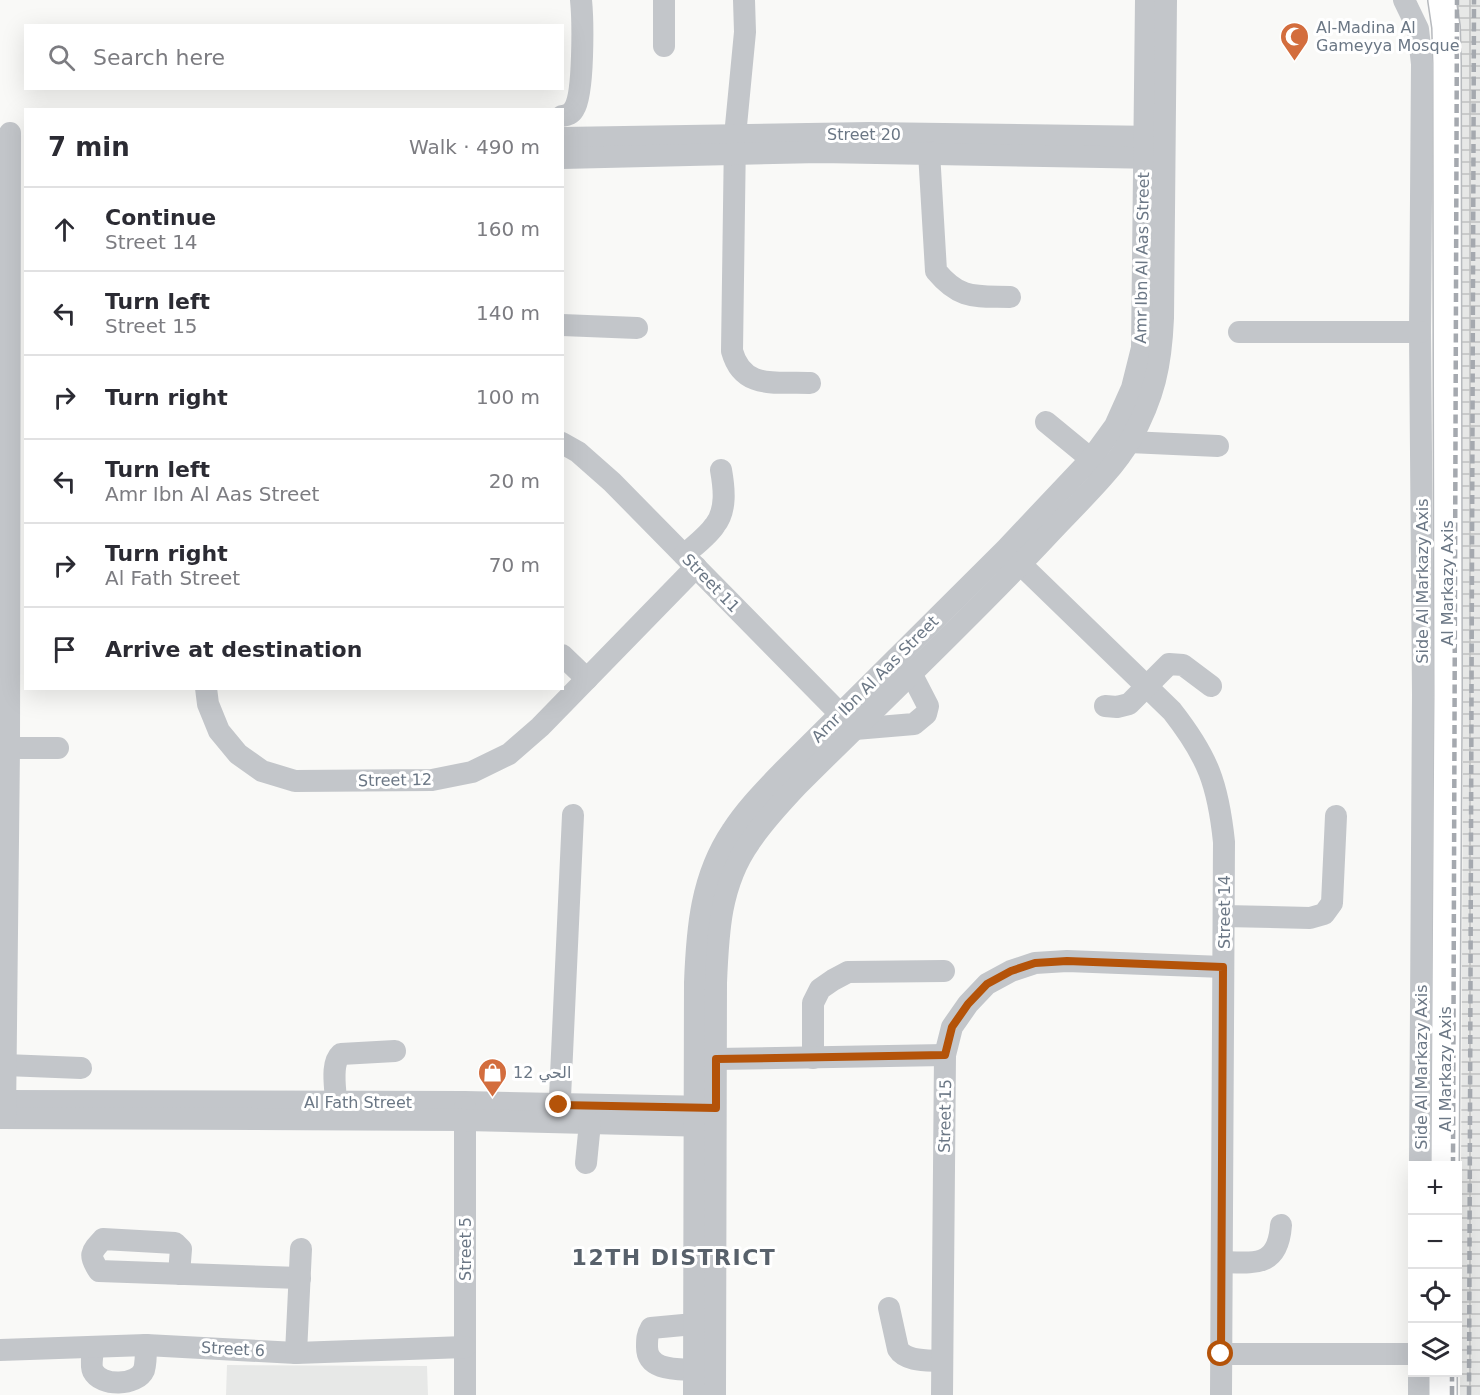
<!DOCTYPE html>
<html lang="en">
<head>
<meta charset="utf-8">
<style>
	:root { --surface:#fff; --page:#f7f7f7; --text:#2b2b33; --muted:#7c7c81; --line:#e1e1e2 }
	body { margin:0; font-family:"DejaVu Sans","Noto Naskh Arabic",sans-serif; background:var(--page); color:var(--text) }
	.controls { position:absolute; right:18px; bottom:18px; display:grid; overflow:hidden; border-radius:0px; box-shadow:0 6px 24px #0002 }
	.controls button { width:54px; height:54px; display:grid; place-items:center; padding:0; border:0; border-bottom:2px solid var(--line); background:var(--surface); color:var(--text); font:30px sans-serif }
	.stop { position:absolute; width:18px; height:18px; margin:-14px; border:4px solid #b45309; border-radius:50%; background:#fff }
	.stop.end { background:#b45309; border-color:#fff; box-shadow:0 2px 6px #0008 }
	.list { margin:0; padding:0; list-style:none }
	h2 { display:flex; justify-content:space-between; align-items:center; height:78px; margin:0; padding:0 24px; font-size:26px }
	h2 small { font-size:20px; font-weight:400; color:var(--muted) }
	.list li { display:grid; grid-template-columns:39px 1fr auto; gap:18px; align-items:center; box-sizing:border-box; height:84px; padding:0 24px; border-top:2px solid var(--line) }
	.list b { display:block; font-size:22px; white-space:nowrap }
	.list p { margin:0; font-size:20px; white-space:nowrap; color:var(--muted) }
	.list em { font-size:20px; font-style:normal; color:var(--muted) }
	.icon { flex:none; width:33px; height:33px; fill:none; stroke:currentColor; stroke-width:2; stroke-linecap:round; stroke-linejoin:round }
	.map { position:relative; flex:none; width:1480px; height:1395px; overflow:hidden }
	.search { position:absolute; background:var(--surface); box-shadow:0 6px 24px #0002; left:24px; top:24px; width:540px; height:66px; display:flex; align-items:center; gap:15px; box-sizing:border-box; padding:0 21px; border-radius:0px; color:var(--muted); font-size:22px }
	.panel { position:absolute; background:var(--surface); box-shadow:0 6px 24px #0002; left:24px; top:108px; width:540px; height:582px; border-radius:0px }
	.map>svg:first-child { display:block }
	.built { fill:#e7e8e7 }
	.industrial { fill:url(#industrial-grid) }
	.lines { fill:none; stroke-linecap:round; stroke-linejoin:round }
	.major-casing { stroke:#b7babe; stroke-width:30 }
	.minor { stroke:#c3c6ca; stroke-width:22 }
	.major { stroke:#fff; stroke-width:27 }
	.rail { stroke:#a5a9af; stroke-width:4.5; stroke-dasharray:9 4.5; stroke-linecap:butt }
	.route { stroke:#b45309; stroke-width:8 }
	.labels { text-anchor:middle; dominant-baseline:central; stroke-width:6; stroke-linejoin:round; paint-order:stroke }
	.poi-label { font-size:16px; fill:#6b7785; stroke:#fff; text-anchor:start }
	.street-label { font-size:16px; fill:#6b7785; stroke:#fff }
	.district-label { font-size:22px; font-weight:bold; letter-spacing:1.5px; fill:#58616b; stroke:#fff }
</style>
</head>
<body>
<div class="map">
<svg width="1480" height="1395" viewBox="0 0 1480 1395">
	<defs>
		<pattern id="industrial-grid" width="8" height="8" patternUnits="userSpaceOnUse" patternTransform="scale(1.5)"><rect width="8" height="8" fill="#e7e8e7"/><path d="M0 4h8M4 0v8" fill="none" stroke="#bfc1c1"/></pattern>
	</defs>
	<rect width="100%" height="100%" fill="#f9f9f7"/>
	<path class="built" d="M 227,1365 L 427,1366 L 428,1395 L 226,1395 Z"/>
	<path class="industrial" d="M 1458,0 L 1480,0 L 1480,1395 L 1460,1395 L 1463,758 Z"/>
	<g class="lines">
		<defs>
			<g id="major">
				<path d="M 1442,0 L 1446,27 L 1447,63 L 1448,695 L 1445,1166"/>
				<path d="M 1443,1395 L 1443,1372"/>
			</g>
		</defs>
		<use href="#major" class="major-casing"/>
		<g class="minor">
			<path d="M 664,0 L 664,46"/>
			<path d="M 744,0 L 745,32 L 735,136 L 732,351 C 743,391 777,381 810,383"/>
			<path d="M 1404,0 L 1418,29 L 1422,64 L 1420,332 L 1423,694 L 1420,1166"/>
			<path d="M 562,116 C 568,115 571,114 574,109 C 584,94 583,20 581,0"/>
			<path d="M 562,138 L 869,133 L 1158,137"/>
			<path d="M 929,152 L 936,271 C 960,300 975,296 1010,297"/>
			<path d="M 562,158 L 820,152 L 1158,158"/>
			<path d="M 562,325 L 637,328"/>
			<path d="M 1239,332 L 1420,332"/>
			<path d="M 1046,422 L 1091,459"/>
			<path d="M 1129,442 L 1218,446"/>
			<path d="M 562,443 L 578,452 L 612,482 L 855,729 L 914,724 L 926,714 L 928,706 L 911,673"/>
			<path d="M 1010,554 L 1172,711 C 1208,757 1218,784 1224,842 L 1221,1395"/>
			<path d="M 684,555 C 694,546 708,536 715,525 C 727,510 724,487 721,470"/>
			<path d="M 562,655 L 587,679"/>
			<path d="M 206,688 L 208,704 L 219,731 L 238,754 L 262,771 L 295,781 L 432,780 L 472,772 L 509,754 L 540,727 L 696,567"/>
			<path d="M 1105,706 L 1117,707 L 1129,704 L 1169,664 L 1183,665 L 1211,686"/>
			<path d="M 9,748 L 58,748"/>
			<path d="M 1224,916 L 1310,918 L 1324,914 L 1332,903 L 1336,816"/>
			<path d="M 813,1058 L 813,1003 L 820,989 L 833,980 L 848,972 L 944,971"/>
			<path d="M 716,1059 L 945,1055"/>
			<path d="M 5,1065 L 81,1068"/>
			<path d="M 0,1101 L 465,1102 L 709,1107"/>
			<path d="M 336,1103 C 336,1089 330,1064 341,1054 L 395,1051"/>
			<path d="M 465,1107 L 465,1395"/>
			<path d="M 0,1118 L 465,1120 L 709,1126"/>
			<path d="M 5,1118 L 9,748 L 10,133"/>
			<path d="M 559,1119 L 573,815"/>
			<path d="M 586,1163 L 590,1123"/>
			<path d="M 1222,1262 C 1256,1263 1278,1267 1281,1225"/>
			<path d="M 179,1274 L 181,1249 L 175,1243 L 103,1239 C 91,1252 88,1255 99,1271 L 300,1278"/>
			<path d="M 889,1308 L 898,1349 C 906,1362 928,1360 942,1361"/>
			<path d="M 694,1324 L 651,1328 C 647,1335 647,1339 647,1347 C 647,1371 677,1369 694,1370"/>
			<path d="M 93,1347 C 93,1354 90,1365 93,1371 C 101,1387 137,1386 144,1370 C 146,1363 146,1353 146,1345"/>
			<path d="M 0,1350 L 146,1345 L 296,1353 L 465,1347"/>
			<path d="M 296,1353 L 301,1249"/>
			<path d="M 1221,1354 L 1412,1354"/>
			<path d="M 694,1395 L 695,983 C 697,929 701,877 732,831 C 746,809 765,790 783,771 L 1006,549 L 1091,459 L 1115,426 L 1132,388 L 1142,348 L 1146,0"/>
			<path d="M 715,1395 L 716,983 C 718,933 720,884 750,842 C 764,821 781,803 798,785 C 882,701 970,619 1051,532 C 1076,505 1113,471 1131,439 C 1154,397 1161,366 1163,318 L 1166,0"/>
			<path d="M 942,1395 L 945,1055 L 952,1027 L 968,1004 L 987,984 L 1011,971 L 1035,963 L 1067,961 L 1223,967"/>
			<path d="M 1419,1395 L 1419,1372"/>
		</g>
		<use href="#major" class="major"/>
		<g class="rail">
			<path d="M 1453,1166 L 1457,0"/>
			<path d="M 1452,1395 L 1452,1372"/>
			<path d="M 1469,1395 L 1474,0"/>
		</g>
	</g>
	<g class="lines">
		<path class="route" d="M 559,1105 L 716,1108 L 716,1059 L 945,1055 L 952,1027 L 968,1004 L 987,984 L 1011,971 L 1035,963 L 1067,961 L 1223,967 L 1221,1354"/>
	</g>
	<defs>
		<symbol id="mosque-pin" viewBox="-11 -11 22 30"><path d="M0 17L-7.5 6A9.5 9.5 0 1 1 7.5 6Z" fill="#d36d3d" stroke="#fff"/><path d="M3.5-4.9A6 6 0 1 0 3.5 4.9A5 5 0 1 1 3.5-4.9Z" fill="#fff"/></symbol>
		<symbol id="shop-pin" viewBox="-11 -11 22 30"><path d="M0 17L-7.5 6A9.5 9.5 0 1 1 7.5 6Z" fill="#d36d3d" stroke="#fff"/><path d="M-5-2.5h2.3a2.7 3.5 0 0 1 5.4 0H5L5.5 6h-11ZM-1.5-2.5h3a1.5 2.3 0 0 0-3 0Z" fill="#fff"/></symbol>
	</defs>
	<g fill-rule="evenodd">
		<use href="#mosque-pin" x="1278" y="20" width="33" height="45"/>
		<use href="#shop-pin" x="476" y="1056" width="33" height="45"/>
	</g>
	<g class="labels">
		<g class="poi-label">
			<text x="1316" y="27">Al-Madina Al<tspan x="1316" dy="18">Gameyya Mosque</tspan></text>
			<text x="513" y="1072">الحي 12</text>
		</g>
		<g class="street-label">
			<text x="864" y="134">Street 20</text>
			<text transform="translate(1142 258) rotate(-89)">Amr Ibn Al Aas Street</text>
			<text transform="translate(1422 581) rotate(-90)">Side Al Markazy Axis</text>
			<text transform="translate(711 583) rotate(46)">Street 11</text>
			<text transform="translate(1447 583) rotate(-90)">Al Markazy Axis</text>
			<text transform="translate(875 679) rotate(-45)">Amr Ibn Al Aas Street</text>
			<text transform="translate(395 780) rotate(-1)">Street 12</text>
			<text transform="translate(1224 912) rotate(-90)">Street 14</text>
			<text transform="translate(1421 1067) rotate(-90)">Side Al Markazy Axis</text>
			<text transform="translate(1445 1069) rotate(-90)">Al Markazy Axis</text>
			<text x="358" y="1102">Al Fath Street</text>
			<text transform="translate(945 1116) rotate(-89)">Street 15</text>
			<text transform="translate(465 1249) rotate(-90)">Street 5</text>
			<text transform="translate(233 1349) rotate(3)">Street 6</text>
		</g>
		<g class="district-label">
			<text x="674" y="1257">12TH DISTRICT</text>
		</g>
	</g>
</svg>
<div class="controls">
<button>+</button>
<button>−</button>
<button><svg class="icon" aria-label="locate" viewBox="0 0 24 24"><circle cx="12" cy="12" r="6"/><path d="M12 2v4M12 18v4M2 12h4M18 12h4"/></svg></button>
<button><svg class="icon" aria-label="layers" viewBox="0 0 24 24"><path d="M12 4l9 5-9 5-9-5zM3 14l9 5 9-5"/></svg></button>
</div>
<div class="stop" style="left:1221px;top:1354px"></div>
<div class="stop end" style="left:559px;top:1105px"></div>
<div class="search"><svg class="icon" aria-label="search" viewBox="0 0 24 24"><circle cx="10" cy="10" r="6"/><path d="M15 15l6 6"/></svg>Search here</div>
<section class="panel">
<h2>7 min<small>Walk · 490 m</small></h2>
<ul class="list">
<li><svg class="icon" aria-label="ahead" viewBox="0 0 24 24"><path d="M12 20V5M6 11l6-6 6 6"/></svg><div><b>Continue</b><p>Street 14</p></div><em>160 m</em></li>
<li><svg class="icon" aria-label="left" viewBox="0 0 24 24"><path d="M17 20v-9H6M10 6l-5 5 5 5"/></svg><div><b>Turn left</b><p>Street 15</p></div><em>140 m</em></li>
<li><svg class="icon" aria-label="right" viewBox="0 0 24 24"><path d="M7 20v-9h11M14 6l5 5-5 5"/></svg><div><b>Turn right</b></div><em>100 m</em></li>
<li><svg class="icon" aria-label="left" viewBox="0 0 24 24"><path d="M17 20v-9H6M10 6l-5 5 5 5"/></svg><div><b>Turn left</b><p>Amr Ibn Al Aas Street</p></div><em>20 m</em></li>
<li><svg class="icon" aria-label="right" viewBox="0 0 24 24"><path d="M7 20v-9h11M14 6l5 5-5 5"/></svg><div><b>Turn right</b><p>Al Fath Street</p></div><em>70 m</em></li>
<li><svg class="icon" aria-label="arrive" viewBox="0 0 24 24"><path d="M6 21V4h12l-3 4 3 4H6"/></svg><div><b>Arrive at destination</b></div></li>
</ul>
</section>
</div>
</body>
</html>
